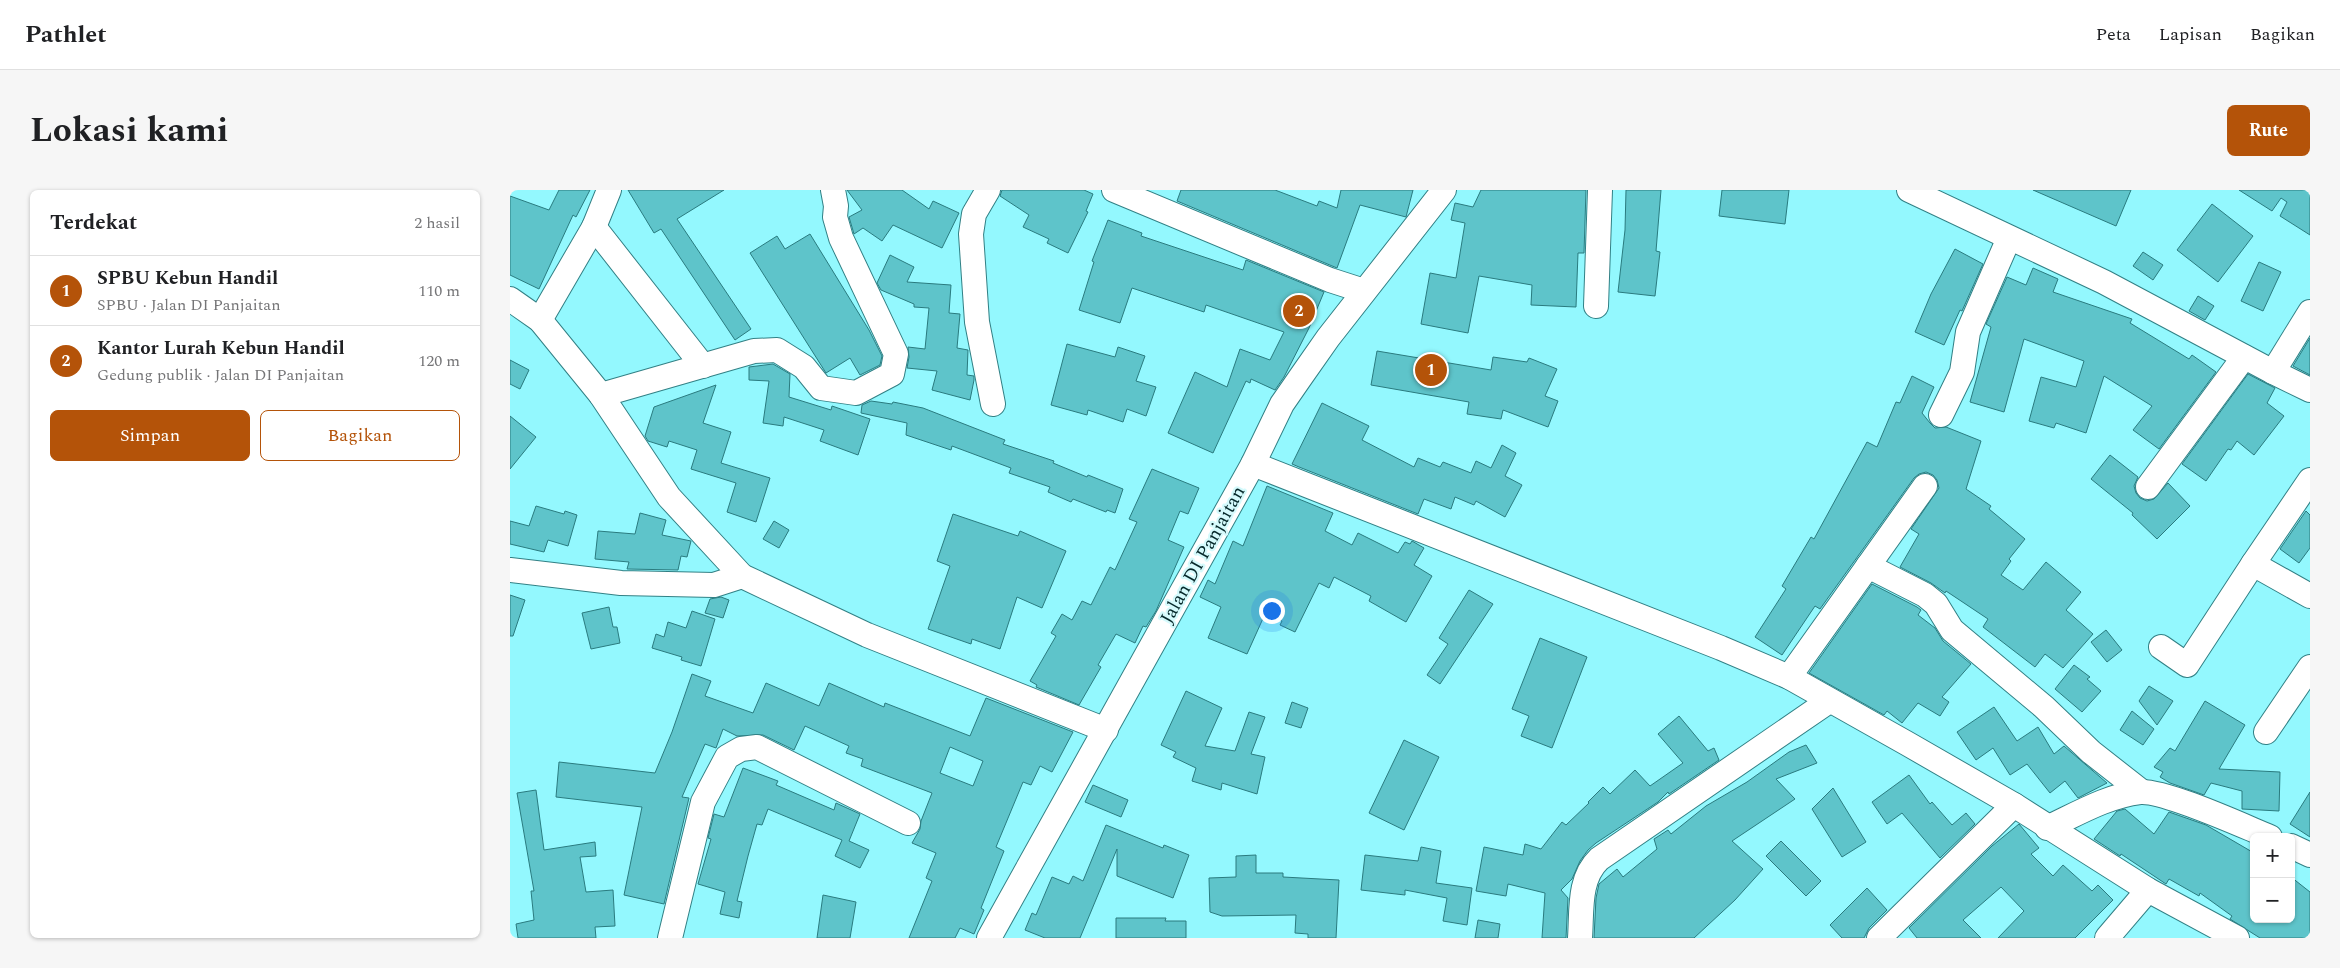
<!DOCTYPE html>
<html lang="id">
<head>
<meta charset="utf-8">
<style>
	:root { --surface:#fff; --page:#f6f6f6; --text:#202124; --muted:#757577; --line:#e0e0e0; --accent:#b45309 }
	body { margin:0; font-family:Spectral,serif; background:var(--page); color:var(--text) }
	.controls { position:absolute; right:15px; bottom:15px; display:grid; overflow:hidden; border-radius:8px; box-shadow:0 1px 4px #0004 }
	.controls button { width:45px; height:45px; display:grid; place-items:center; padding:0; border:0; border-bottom:1px solid var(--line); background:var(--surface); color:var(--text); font:25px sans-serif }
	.you { position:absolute; left:761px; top:420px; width:18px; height:18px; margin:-12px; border:4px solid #fff; border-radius:50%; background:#1a73e8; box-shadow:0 0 0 8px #1a73e833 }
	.badge { display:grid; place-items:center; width:32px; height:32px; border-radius:50%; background:var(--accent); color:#fff; font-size:16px; font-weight:700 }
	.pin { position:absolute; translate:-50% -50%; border:2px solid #fff; box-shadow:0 1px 5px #0006 }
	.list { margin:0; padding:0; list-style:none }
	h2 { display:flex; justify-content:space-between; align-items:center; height:65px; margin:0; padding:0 20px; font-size:21px }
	h2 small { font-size:16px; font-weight:400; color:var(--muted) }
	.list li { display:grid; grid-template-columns:32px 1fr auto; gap:15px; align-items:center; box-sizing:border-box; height:70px; padding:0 20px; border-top:1px solid var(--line) }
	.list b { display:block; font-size:19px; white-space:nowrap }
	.list p { margin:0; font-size:16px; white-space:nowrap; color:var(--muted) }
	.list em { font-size:16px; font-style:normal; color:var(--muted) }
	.actions { display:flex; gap:10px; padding:15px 20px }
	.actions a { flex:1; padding:11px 0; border:1px solid var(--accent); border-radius:8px; text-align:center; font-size:18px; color:var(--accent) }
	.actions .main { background:var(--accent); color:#fff }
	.map { position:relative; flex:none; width:1800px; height:748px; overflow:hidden; border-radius:8px }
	header { display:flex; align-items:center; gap:30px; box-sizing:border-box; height:70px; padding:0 25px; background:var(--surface); border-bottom:1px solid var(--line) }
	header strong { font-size:24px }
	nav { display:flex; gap:28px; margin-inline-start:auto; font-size:18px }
	.intro { display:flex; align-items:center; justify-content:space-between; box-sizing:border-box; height:120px; padding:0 30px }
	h1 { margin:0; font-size:35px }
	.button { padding:12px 22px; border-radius:8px; background:var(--accent); color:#fff; font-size:18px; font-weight:700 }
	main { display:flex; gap:30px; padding:0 30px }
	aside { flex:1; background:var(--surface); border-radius:8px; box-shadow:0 1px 4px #0004 }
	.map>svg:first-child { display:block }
	.building { fill:#5ec4ca; stroke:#2a7b7f; fill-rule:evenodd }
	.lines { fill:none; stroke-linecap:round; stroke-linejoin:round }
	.minor-casing { stroke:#328085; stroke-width:26 }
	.minor { stroke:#fff; stroke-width:24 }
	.labels { text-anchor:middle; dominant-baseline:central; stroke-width:4.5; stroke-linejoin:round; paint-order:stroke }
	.street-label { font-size:19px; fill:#06282a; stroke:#d5fafc }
</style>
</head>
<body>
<header>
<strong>Pathlet</strong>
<nav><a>Peta</a><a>Lapisan</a><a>Bagikan</a></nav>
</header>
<div class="intro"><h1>Lokasi kami</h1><a class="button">Rute</a></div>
<main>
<aside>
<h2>Terdekat<small>2 hasil</small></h2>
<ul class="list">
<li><span class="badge">1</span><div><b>SPBU Kebun Handil</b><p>SPBU · Jalan DI Panjaitan</p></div><em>110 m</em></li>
<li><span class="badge">2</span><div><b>Kantor Lurah Kebun Handil</b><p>Gedung publik · Jalan DI Panjaitan</p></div><em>120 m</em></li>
</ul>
<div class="actions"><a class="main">Simpan</a><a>Bagikan</a></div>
</aside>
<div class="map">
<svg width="1800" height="748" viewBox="0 0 1800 748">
	<rect width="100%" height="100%" fill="#93f8fe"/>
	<g class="building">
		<path d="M 49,0 L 80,0 L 66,27 L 63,25 L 29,99 L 0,85 L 0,6 L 39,20 Z"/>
		<path d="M 118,0 L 214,0 L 167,29 L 241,139 L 225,150 L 151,39 L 144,43 Z"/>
		<path d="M 337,0 L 392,0 L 419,19 L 423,11 L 449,23 L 432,58 L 383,35 L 372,51 L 353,38 L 344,44 L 339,27 L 352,20 Z"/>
		<path d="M 492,0 L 574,0 L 583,4 L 576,21 L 578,22 L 558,63 L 537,53 L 539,49 L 513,37 L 519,25 L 490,6 Z"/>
		<path d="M 671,0 L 765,0 L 807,16 L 809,11 L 827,18 L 831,0 L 903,0 L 896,27 L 850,15 L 827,78 L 667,11 Z"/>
		<path d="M 971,0 L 1076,0 L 1074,63 L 1068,63 L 1066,117 L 1021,115 L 1022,95 L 969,86 L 958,143 L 911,134 L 920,83 L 946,88 L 955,33 L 941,30 L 945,13 L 963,17 Z"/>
		<path d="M 1116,0 L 1151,0 L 1146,61 L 1150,62 L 1145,106 L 1108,102 L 1115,40 Z"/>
		<path d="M 1212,0 L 1279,0 L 1275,34 L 1209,26 Z"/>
		<path d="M 1523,0 L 1621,0 L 1606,36 Z"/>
		<path d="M 1729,0 L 1800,0 L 1800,45 L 1770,26 L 1777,12 L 1771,8 L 1762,21 Z"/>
		<path d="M 1702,14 L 1743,46 L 1708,92 L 1667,60 Z"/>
		<path d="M 598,30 L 632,43 L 631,46 L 733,80 L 736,70 L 814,102 L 799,138 L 774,187 L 765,200 L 741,189 L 740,193 L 736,191 L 703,263 L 658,243 L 685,182 L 717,197 L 730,159 L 760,170 L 774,142 L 696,115 L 694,122 L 622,98 L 610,133 L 569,120 L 584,72 L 582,71 Z"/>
		<path d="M 300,44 L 359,140 L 372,166 L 370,175 L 350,185 L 340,168 L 316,183 L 240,63 L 267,46 L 275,59 Z"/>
		<path d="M 1445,59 L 1473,74 L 1452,121 L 1450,120 L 1434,155 L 1405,142 L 1421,104 Z"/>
		<path d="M 1633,62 L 1653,75 L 1643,90 L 1623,76 Z"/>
		<path d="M 380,65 L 404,77 L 397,92 L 441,95 L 439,123 L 450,124 L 447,158 L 458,160 L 457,185 L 464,186 L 464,190 L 460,210 L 422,200 L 427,181 L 397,178 L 399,167 L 398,157 L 415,159 L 419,118 L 404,117 L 404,114 L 371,100 L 367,93 Z"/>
		<path d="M 1749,72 L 1771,82 L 1753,121 L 1731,111 Z"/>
		<path d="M 1523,78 L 1548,89 L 1543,102 L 1622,129 L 1620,133 L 1679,169 L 1682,165 L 1706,182 L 1649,259 L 1623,240 L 1642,216 L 1594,186 L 1576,243 L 1546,233 L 1544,238 L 1519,231 L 1531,187 L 1566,197 L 1574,171 L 1514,149 L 1494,222 L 1460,212 L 1481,137 L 1476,134 L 1497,87 L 1516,95 Z"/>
		<path d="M 1688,106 L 1704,116 L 1695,130 L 1679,121 Z"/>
		<path d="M 1800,148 L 1800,185 L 1783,176 Z"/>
		<path d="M 557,154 L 605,167 L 608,157 L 635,166 L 626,191 L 646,197 L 636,226 L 617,219 L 613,232 L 578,220 L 577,225 L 541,215 Z"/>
		<path d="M 867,161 L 981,180 L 983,167 L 1017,172 L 1019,168 L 1047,179 L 1035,206 L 1048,211 L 1038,237 L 993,220 L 991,229 L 957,224 L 959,212 L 861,195 Z"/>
		<path d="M 0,170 L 19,180 L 10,199 L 0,194 Z"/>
		<path d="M 263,174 L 280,184 L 279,207 L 321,220 L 322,216 L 360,229 L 348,265 L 310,251 L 314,240 L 274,227 L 273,236 L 253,233 L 259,191 L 239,190 L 239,177 Z"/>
		<path d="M 1738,184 L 1765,198 L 1757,213 L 1774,226 L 1744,265 L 1727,251 L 1721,260 L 1718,259 L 1696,291 L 1672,274 Z"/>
		<path d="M 1402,186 L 1424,197 L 1412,223 L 1420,233 L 1425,238 L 1436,237 L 1471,251 L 1456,299 L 1481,316 L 1479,319 L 1515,349 L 1499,369 L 1501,371 L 1491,385 L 1513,400 L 1536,372 L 1571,402 L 1556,420 L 1583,444 L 1553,478 L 1535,464 L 1525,477 L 1473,437 L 1478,429 L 1436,401 L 1435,403 L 1421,393 L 1390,377 L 1409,344 L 1401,339 L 1429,298 L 1427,290 L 1423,285 L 1416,282 L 1409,284 L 1404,288 L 1310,419 L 1305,416 L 1272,465 L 1245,447 L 1276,399 L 1272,396 L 1301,347 L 1304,349 L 1357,252 L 1367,257 L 1386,212 L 1390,213 Z"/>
		<path d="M 206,195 L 193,233 L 221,242 L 211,273 L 260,288 L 246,332 L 217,322 L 226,293 L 181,279 L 187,260 L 159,251 L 157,257 L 138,251 L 135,246 L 144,217 Z"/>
		<path d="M 361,211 L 382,214 L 383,212 L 413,218 L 495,250 L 493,254 L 544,271 L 543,273 L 577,287 L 578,285 L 613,299 L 605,323 L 597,320 L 596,322 L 563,309 L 561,312 L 538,302 L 540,297 L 499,283 L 501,278 L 442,256 L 441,260 L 396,245 L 397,233 L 351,223 L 352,215 Z"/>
		<path d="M 812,213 L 859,236 L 852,250 L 904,277 L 908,268 L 930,277 L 933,272 L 961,283 L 966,271 L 981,278 L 992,255 L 1006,263 L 995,286 L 1012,295 L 995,327 L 966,311 L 964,315 L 945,307 L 941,319 L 914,309 L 908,324 L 789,277 L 782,274 Z"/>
		<path d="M 0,226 L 26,247 L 0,279 Z"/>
		<path d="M 1600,265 L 1628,287 L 1624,296 L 1626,303 L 1630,308 L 1637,311 L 1644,309 L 1658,293 L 1680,316 L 1647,349 L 1622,325 L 1623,323 L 1581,289 Z"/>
		<path d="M 642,279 L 689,298 L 678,324 L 670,321 L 658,350 L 674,357 L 646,421 L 636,437 L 633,436 L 625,453 L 606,444 L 588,475 L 591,477 L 569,515 L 526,497 L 527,495 L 520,491 L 546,446 L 541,443 L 552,424 L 562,430 L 572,411 L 581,415 L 600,377 L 605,380 L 627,332 L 619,329 Z"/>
		<path d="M 757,296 L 823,323 L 815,341 L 842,355 L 848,343 L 888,363 L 895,352 L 900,354 L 902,351 L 914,358 L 904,375 L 922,386 L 896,432 L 859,411 L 861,406 L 824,387 L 819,398 L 809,393 L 785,442 L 770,435 L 772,431 L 755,424 L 737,464 L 698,448 L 711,417 L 690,407 L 698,390 L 705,394 L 723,351 L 733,356 Z"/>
		<path d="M 26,316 L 54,324 L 55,321 L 67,325 L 58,356 L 38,350 L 34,362 L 0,354 L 0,331 L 19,336 Z"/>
		<path d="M 1796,321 L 1800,325 L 1800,358 L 1789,373 L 1770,359 Z"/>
		<path d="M 130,323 L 156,330 L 152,345 L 181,351 L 177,367 L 171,366 L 168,380 L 117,379 L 119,372 L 85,369 L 88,341 L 125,344 Z"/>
		<path d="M 443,324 L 508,346 L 510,341 L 556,361 L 532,418 L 507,407 L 490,459 L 462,449 L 461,454 L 418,439 L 440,376 L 427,371 Z"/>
		<path d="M 264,331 L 279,340 L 269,358 L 253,349 Z"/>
		<path d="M 1362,394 L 1407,417 L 1411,420 L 1408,425 L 1425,438 L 1433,451 L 1461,474 L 1432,507 L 1439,512 L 1430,526 L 1408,513 L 1392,533 L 1377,521 L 1374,525 L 1299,483 Z"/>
		<path d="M 959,400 L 983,414 L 930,494 L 917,485 L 938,454 L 929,448 Z"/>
		<path d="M 0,405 L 15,410 L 3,446 L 0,446 Z"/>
		<path d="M 211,407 L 219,410 L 213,428 L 195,423 L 200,409 Z"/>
		<path d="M 99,417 L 103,437 L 107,437 L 110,453 L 81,459 L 72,423 Z"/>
		<path d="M 182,421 L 205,429 L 191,476 L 171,470 L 172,467 L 142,458 L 146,444 L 154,447 L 158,432 L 176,438 Z"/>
		<path d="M 1596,440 L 1612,460 L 1597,472 L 1581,452 Z"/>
		<path d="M 1030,448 L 1077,467 L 1042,558 L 1011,546 L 1019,526 L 1002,519 Z"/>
		<path d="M 1564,475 L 1580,487 L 1577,489 L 1591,501 L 1572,522 L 1545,499 Z"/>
		<path d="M 182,484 L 201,491 L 195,506 L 243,523 L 256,493 L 309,516 L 319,493 L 374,517 L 375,513 L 460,546 L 476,508 L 563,542 L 542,582 L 530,576 L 521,595 L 513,592 L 486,657 L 494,661 L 471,718 L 474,720 L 464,744 L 450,738 L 445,748 L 399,748 L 422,691 L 416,688 L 426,663 L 402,653 L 410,639 L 411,631 L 422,603 L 351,576 L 353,569 L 336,563 L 339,556 L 295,536 L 284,560 L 253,545 L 227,546 L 213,539 L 206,558 L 195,554 L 172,607 L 179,608 L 154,714 L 114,705 L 132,617 L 46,607 L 49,572 L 145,583 L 162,542 ZM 440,557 L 473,571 L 463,596 L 430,583 Z"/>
		<path d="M 1639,496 L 1663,511 L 1647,535 L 1629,511 Z"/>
		<path d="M 676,501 L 712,518 L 695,556 L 725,561 L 739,522 L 755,527 L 741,564 L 755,567 L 747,604 L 712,593 L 711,600 L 682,591 L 686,578 L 663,567 L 666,562 L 651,555 Z"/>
		<path d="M 1695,511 L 1735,535 L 1709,579 L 1770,582 L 1769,621 L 1732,619 L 1732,601 L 1701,593 L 1694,605 L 1660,593 L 1650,587 L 1653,582 L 1644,577 L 1660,558 L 1665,561 Z"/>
		<path d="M 782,512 L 798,518 L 791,538 L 775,533 Z"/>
		<path d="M 1484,517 L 1507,551 L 1528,537 L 1544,564 L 1554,556 L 1597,593 L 1568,608 L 1555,591 L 1540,603 L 1517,574 L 1500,585 L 1483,558 L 1466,570 L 1447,542 Z"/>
		<path d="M 1622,521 L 1644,539 L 1633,555 L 1610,540 Z"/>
		<path d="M 1169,526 L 1198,561 L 1204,558 L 1209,570 L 1159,604 L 1158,602 L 1148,612 L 1086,653 L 1078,660 L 1070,671 L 1062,689 L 1051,700 L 1058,708 L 1056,748 L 1032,748 L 1035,703 L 998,694 L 996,706 L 966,701 L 974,657 L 1013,665 L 1015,654 L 1031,659 L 1052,632 L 1056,635 L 1079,613 L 1078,612 L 1093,597 L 1100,604 L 1125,580 L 1140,596 L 1173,573 L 1148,544 Z"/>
		<path d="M 894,550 L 929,567 L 894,640 L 859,623 Z"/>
		<path d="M 1296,555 L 1307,573 L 1266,589 L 1285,609 L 1222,651 L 1253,679 L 1225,710 L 1184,748 L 1084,748 L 1086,708 L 1089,694 L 1107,679 L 1113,687 L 1147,659 L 1144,649 L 1158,640 L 1161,644 L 1196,616 L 1237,592 L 1279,562 Z"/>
		<path d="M 233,578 L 268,591 L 266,595 L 324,620 L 326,613 L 350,624 L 339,651 L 359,660 L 350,678 L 325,666 L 332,650 L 258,619 L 252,635 L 247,634 L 238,666 L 227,711 L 232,712 L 229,728 L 210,724 L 215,702 L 188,694 L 201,649 L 198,648 L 204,624 L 214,627 Z"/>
		<path d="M 1399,585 L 1420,614 L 1422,612 L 1442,635 L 1456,623 L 1465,634 L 1430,668 L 1392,623 L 1377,634 L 1362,612 Z"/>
		<path d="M 583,595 L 618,610 L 611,627 L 575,612 Z"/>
		<path d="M 1323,598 L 1356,652 L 1332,667 L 1302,619 Z"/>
		<path d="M 26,600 L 34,660 L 85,652 L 86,666 L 70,667 L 76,702 L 103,700 L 105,736 L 85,737 L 86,748 L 8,748 L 6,734 L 24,730 L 21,701 L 24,701 L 7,603 Z"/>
		<path d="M 1800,602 L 1800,647 L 1780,634 Z"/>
		<path d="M 1615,619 L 1644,644 L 1659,622 L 1696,635 L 1744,663 L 1744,729 L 1781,729 L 1781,687 L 1800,702 L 1800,748 L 1750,748 L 1720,729 L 1722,726 L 1690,703 L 1689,706 L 1659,689 L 1656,694 L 1611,664 L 1610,666 L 1584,649 L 1607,621 Z"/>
		<path d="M 1509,634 L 1529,658 L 1521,664 L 1543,686 L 1553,675 L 1582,701 L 1588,695 L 1603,710 L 1565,748 L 1488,748 L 1514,721 L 1491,697 L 1453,730 L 1471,748 L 1407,748 L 1399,738 L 1482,656 Z"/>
		<path d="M 596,635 L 653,658 L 654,655 L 679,665 L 663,708 L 607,686 L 607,659 L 570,748 L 535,748 L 515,740 L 522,723 L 526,725 L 542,687 L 559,694 L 563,686 L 573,691 Z"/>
		<path d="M 1271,651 L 1311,691 L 1296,706 L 1256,666 Z"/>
		<path d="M 911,657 L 931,661 L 926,693 L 962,698 L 957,735 L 933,731 L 937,708 L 895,700 L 895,705 L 851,700 L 855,665 L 908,671 Z"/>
		<path d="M 746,665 L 746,683 L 773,683 L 773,687 L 829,690 L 826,748 L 798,748 L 798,744 L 785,743 L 786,725 L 712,726 L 700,722 L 699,688 L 726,687 L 726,666 Z"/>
		<path d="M 1357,698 L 1377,720 L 1359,738 L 1354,748 L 1332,748 L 1320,735 Z"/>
		<path d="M 313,705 L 346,712 L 340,748 L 307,748 Z"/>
		<path d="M 606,728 L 656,728 L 655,731 L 676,731 L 676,748 L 606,748 Z"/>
		<path d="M 968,730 L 990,734 L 988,748 L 965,748 Z"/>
	</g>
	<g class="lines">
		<defs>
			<g id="minor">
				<path d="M 478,0 L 464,24 L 461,44 L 467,132 L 483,214"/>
				<path d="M 604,0 L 820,90 L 854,101"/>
				<path d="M 1399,0 L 1594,92 L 1763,182 L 1800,200"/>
				<path d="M 84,37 L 193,176"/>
				<path d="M 0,109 L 30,130 L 91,205 L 159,307 L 232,386 L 357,445 L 596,540"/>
				<path d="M 1086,116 L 1090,0"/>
				<path d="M 30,130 L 84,37 L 99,0"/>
				<path d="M 1763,182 L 1800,122"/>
				<path d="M 91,205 L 244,161 L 267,160 L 294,177 L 311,198 L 346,203 L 382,184 L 386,164 L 331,48 L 325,27 L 326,16 L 323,0"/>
				<path d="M 1431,225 L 1452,182 L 1458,142 L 1499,48"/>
				<path d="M 743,274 L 1211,458 L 1279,487 L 1398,554 L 1504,615 L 1638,700 L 1727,748"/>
				<path d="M 1800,290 L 1743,374 L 1800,406"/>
				<path d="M 1638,297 L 1734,167"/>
				<path d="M 1358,376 L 1415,405 L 1426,414 L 1442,440 L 1534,517 L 1581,562 L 1632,602"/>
				<path d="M 0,380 L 111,393 L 204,395 L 232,386"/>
				<path d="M 1651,457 L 1677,475 L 1743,374"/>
				<path d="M 1279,487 L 1415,296"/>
				<path d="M 1756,542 L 1800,477"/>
				<path d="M 1537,638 C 1567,624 1597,606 1630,602 C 1655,600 1733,636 1760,647"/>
				<path d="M 1781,656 L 1800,665"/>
				<path d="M 160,748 L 193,612 L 217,567 L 231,559 L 247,557 L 398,633"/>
				<path d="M 479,748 L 743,274 L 772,214 L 790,188 L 818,148 L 934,0"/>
				<path d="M 1070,748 C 1072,721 1068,689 1089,669 L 1319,511"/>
				<path d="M 1369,748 L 1504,615"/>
				<path d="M 1597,748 L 1638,700"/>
			</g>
		</defs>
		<use href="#minor" class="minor-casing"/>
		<use href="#minor" class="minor"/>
	</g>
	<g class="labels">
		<g class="street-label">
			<text transform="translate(693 365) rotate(-61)">Jalan DI Panjaitan</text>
		</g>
	</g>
</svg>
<div class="controls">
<button>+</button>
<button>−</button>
</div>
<div class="you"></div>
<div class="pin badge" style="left:921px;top:180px">1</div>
<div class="pin badge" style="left:789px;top:121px">2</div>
</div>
</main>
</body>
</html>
